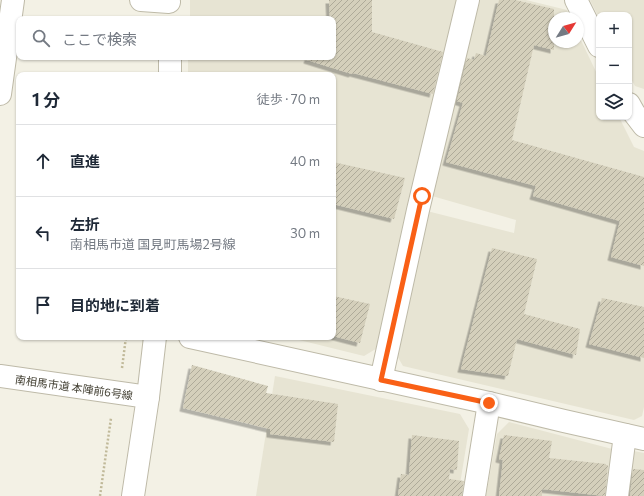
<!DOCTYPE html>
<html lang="ja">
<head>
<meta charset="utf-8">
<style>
	:root { --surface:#fff; --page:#f2f2f3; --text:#1f2937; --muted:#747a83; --line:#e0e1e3 }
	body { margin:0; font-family:Commissioner,"Noto Sans JP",sans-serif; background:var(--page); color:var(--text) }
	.controls { position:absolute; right:12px; top:12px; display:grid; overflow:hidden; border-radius:8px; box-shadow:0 1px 3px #0004 }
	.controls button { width:36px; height:36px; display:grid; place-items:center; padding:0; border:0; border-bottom:1px solid var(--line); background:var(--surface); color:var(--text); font:20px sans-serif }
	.compass { position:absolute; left:548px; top:12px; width:36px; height:36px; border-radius:50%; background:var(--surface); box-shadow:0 1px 3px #0004; rotate:53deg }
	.stop { position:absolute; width:12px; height:12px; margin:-9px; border:3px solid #f96016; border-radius:50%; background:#fff }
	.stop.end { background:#f96016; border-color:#fff; box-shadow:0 1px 4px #0008 }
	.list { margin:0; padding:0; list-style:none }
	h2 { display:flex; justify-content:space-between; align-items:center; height:52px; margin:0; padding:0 16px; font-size:17px }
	h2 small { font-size:13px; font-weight:400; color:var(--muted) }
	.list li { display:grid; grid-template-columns:26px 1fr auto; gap:12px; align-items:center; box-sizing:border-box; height:72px; padding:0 16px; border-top:1px solid var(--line) }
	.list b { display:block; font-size:15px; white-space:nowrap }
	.list p { margin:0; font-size:13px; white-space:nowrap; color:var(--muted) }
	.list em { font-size:13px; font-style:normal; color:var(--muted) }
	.icon { flex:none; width:22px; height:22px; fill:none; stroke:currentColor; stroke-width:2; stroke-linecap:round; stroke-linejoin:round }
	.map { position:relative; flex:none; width:644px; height:496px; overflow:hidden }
	.search { position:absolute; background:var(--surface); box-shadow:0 1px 3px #0004; left:16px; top:16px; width:320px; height:44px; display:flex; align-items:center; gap:10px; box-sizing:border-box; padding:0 14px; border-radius:8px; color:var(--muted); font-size:15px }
	.panel { position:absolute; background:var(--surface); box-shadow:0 1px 3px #0004; left:16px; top:72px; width:320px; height:268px; border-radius:8px }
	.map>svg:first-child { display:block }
	.residential { fill:#e7e4d3 }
	.building { fill:url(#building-hatch); filter:url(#shadow) }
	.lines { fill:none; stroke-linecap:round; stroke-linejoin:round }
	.minor-casing { stroke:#bebaa8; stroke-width:24 }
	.path { stroke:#c0b999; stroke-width:2.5; stroke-dasharray:2 2; stroke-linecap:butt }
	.minor { stroke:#fff; stroke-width:22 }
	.route { stroke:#f96016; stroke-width:5 }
	.labels { text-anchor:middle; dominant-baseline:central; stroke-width:3; stroke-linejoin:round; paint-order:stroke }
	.street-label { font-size:11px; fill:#454235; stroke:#fff }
</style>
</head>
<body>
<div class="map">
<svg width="644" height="496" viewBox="0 0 644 496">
	<defs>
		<pattern id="building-hatch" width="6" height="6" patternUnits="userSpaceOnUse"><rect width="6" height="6" fill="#d4cfbb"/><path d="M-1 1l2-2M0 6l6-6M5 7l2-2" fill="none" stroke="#aeaa99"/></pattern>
		<filter id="shadow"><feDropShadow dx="-3.5" dy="3.5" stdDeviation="0" flood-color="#0004"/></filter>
	</defs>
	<rect width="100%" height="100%" fill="#f3f1e5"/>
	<g class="residential">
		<path d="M 190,0 L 458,0 L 419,158 L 379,347 L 364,356 L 287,337 L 333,337 L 333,75 L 188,75 L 188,57 L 333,57 L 333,19 L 190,19 Z"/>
		<path d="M 480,0 L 526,0 L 567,10 L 570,18 L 554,18 L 554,42 L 578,42 L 578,34 L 599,78 L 599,117 L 619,117 L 634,147 L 644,151 L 644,407 L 642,416 L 634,420 L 403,366 L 396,354 L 427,211 L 514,233 L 516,220 L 432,196 Z"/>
		<path d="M 590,0 L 644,0 L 644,89 L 635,86 L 629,75 L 629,15 L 599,15 L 599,18 Z"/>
		<path d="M 275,376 L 460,414 L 469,429 L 458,496 L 256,496 Z"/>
		<path d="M 509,422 L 616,450 L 609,496 L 486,496 L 497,434 Z"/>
		<path d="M 634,451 L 644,453 L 644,496 L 627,496 Z"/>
	</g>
	<g class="building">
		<path d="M 329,0 L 372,0 L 372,32 L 443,52 L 433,94 L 353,73 L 352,74 L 307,60 L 308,57 L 333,57 L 333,19 L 330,19 Z"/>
		<path d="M 499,0 L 515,0 L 554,9 L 554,50 L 534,45 L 512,140 L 644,177 L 644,266 L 611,257 L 620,221 L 533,196 L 536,186 L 446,162 L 463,103 L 457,101 L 467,58 L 474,60 L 476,53 L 486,56 Z"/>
		<path d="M 333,162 L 405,178 L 394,219 L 333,204 Z"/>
		<path d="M 492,248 L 537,259 L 524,314 L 580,329 L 576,355 L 517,339 L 508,376 L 461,369 Z"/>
		<path d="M 333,296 L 370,304 L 360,343 L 333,336 Z"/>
		<path d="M 602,298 L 644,307 L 644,358 L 589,344 Z"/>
		<path d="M 192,365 L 268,386 L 266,393 L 338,404 L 334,442 L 270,434 L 270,429 L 183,408 Z"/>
		<path d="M 412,435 L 459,441 L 457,470 L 450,469 L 449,479 L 464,481 L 462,496 L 398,496 L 401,474 L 409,475 Z"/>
		<path d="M 504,435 L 552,441 L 549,458 L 606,464 L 606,465 L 608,465 L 605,496 L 542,489 L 542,496 L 499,496 L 503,460 L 499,459 Z"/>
		<path d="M 633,469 L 644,470 L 644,496 L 630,496 Z"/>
	</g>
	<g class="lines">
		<defs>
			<g id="minor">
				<path d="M 141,0 L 169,2"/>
				<path d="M 576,0 L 599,46"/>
				<path d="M 170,75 L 170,57"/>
				<path d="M 0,94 L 13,0"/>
				<path d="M 629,104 L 634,113 L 644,126"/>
				<path d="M 190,337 L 489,403 L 564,421 L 644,439"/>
				<path d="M 0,376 L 148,397"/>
				<path d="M 381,380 L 418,210 L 468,0"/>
				<path d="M 133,496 L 148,397 L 155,337"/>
				<path d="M 474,496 L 489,403"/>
				<path d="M 617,496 L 625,435"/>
			</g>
		</defs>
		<use href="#minor" class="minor-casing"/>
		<g class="path">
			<path d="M 122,368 L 126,337"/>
			<path d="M 100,496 L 111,418"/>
		</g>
		<use href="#minor" class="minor"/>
	</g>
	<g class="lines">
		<path class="route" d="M 422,196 L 381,380 L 489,403"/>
	</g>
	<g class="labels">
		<g class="street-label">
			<text transform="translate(74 387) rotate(8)">南相馬市道 本陣前6号線</text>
		</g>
	</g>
</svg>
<div class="controls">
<button>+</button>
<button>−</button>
<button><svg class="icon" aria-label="layers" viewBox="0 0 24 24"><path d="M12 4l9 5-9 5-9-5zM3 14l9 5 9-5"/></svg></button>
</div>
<svg class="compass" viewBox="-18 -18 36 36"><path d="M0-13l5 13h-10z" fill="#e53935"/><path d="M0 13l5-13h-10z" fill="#747a83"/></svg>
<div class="stop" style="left:422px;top:196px"></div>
<div class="stop end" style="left:489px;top:403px"></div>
<div class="search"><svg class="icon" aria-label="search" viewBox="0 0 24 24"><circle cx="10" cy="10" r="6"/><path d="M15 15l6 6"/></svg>ここで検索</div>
<section class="panel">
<h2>1 分<small>徒歩 · 70 m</small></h2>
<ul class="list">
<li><svg class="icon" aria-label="ahead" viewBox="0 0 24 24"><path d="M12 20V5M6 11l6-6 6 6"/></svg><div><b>直進</b></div><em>40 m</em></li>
<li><svg class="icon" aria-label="left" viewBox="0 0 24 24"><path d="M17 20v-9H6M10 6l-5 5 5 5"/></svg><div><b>左折</b><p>南相馬市道 国見町馬場2号線</p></div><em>30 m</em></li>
<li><svg class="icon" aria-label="arrive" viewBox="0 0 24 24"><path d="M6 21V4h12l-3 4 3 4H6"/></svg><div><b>目的地に到着</b></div></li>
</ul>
</section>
</div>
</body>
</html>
